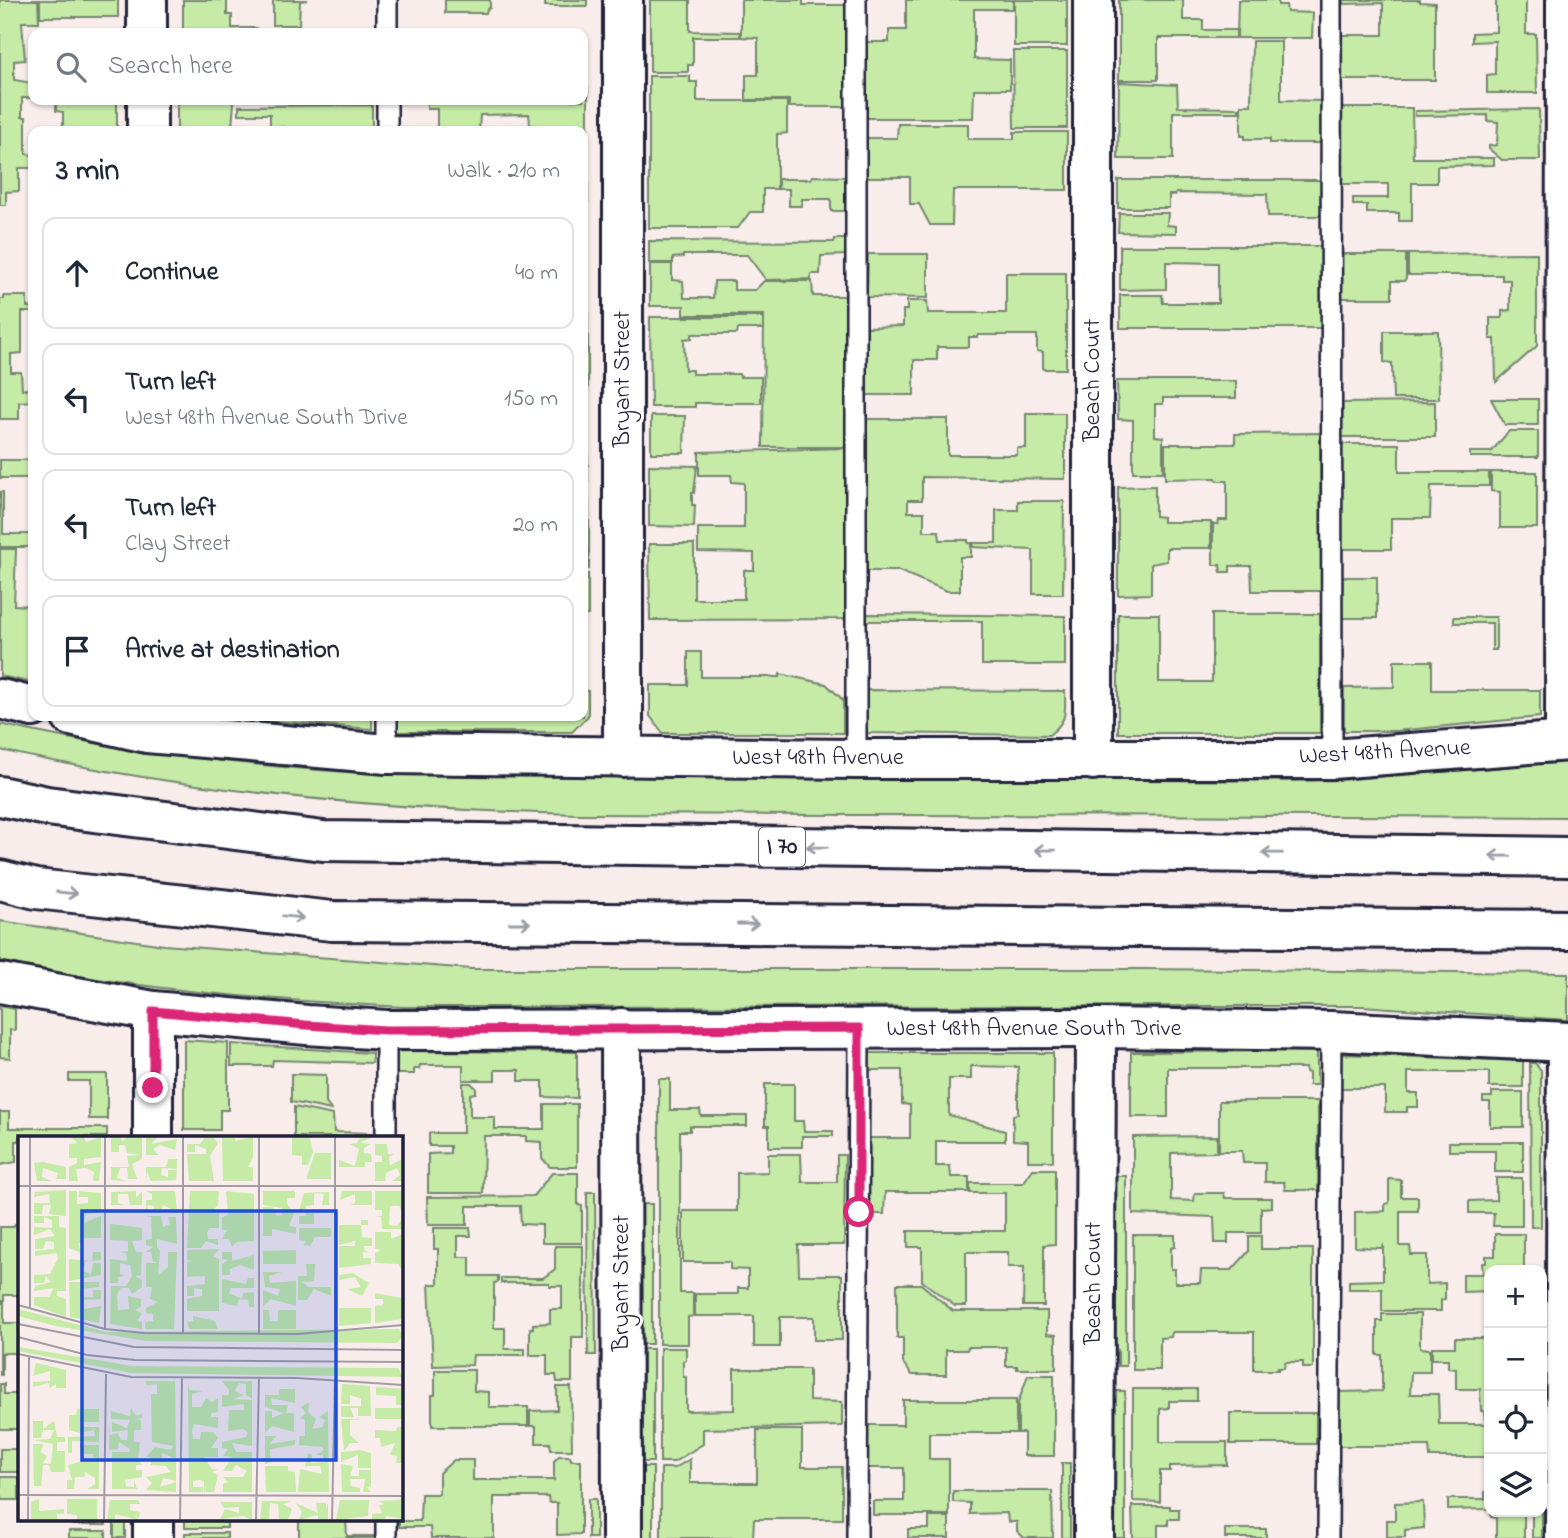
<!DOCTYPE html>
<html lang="en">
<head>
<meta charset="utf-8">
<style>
	:root { --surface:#fff; --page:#f2f2f3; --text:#1f2937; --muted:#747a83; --line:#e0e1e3 }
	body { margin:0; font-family:"Indie Flower",sans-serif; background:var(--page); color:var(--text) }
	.controls { position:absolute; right:21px; bottom:21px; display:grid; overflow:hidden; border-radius:14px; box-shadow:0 2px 5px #0004 }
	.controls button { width:63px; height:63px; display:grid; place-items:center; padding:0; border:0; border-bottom:2px solid var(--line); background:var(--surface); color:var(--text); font:35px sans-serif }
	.stop { position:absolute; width:21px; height:21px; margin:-16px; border:5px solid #db2777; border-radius:50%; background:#fff }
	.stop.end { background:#db2777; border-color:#fff; box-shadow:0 2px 7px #0008 }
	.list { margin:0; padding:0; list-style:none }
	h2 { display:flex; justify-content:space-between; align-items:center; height:91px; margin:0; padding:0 28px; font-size:30px }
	h2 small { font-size:23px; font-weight:400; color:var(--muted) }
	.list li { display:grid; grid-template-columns:46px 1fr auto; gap:21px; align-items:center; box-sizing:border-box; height:112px; margin:0 14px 14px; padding:0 14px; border:2px solid var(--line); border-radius:14px }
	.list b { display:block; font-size:26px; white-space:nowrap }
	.list p { margin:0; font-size:23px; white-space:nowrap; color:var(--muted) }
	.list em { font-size:23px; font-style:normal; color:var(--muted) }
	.icon { flex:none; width:38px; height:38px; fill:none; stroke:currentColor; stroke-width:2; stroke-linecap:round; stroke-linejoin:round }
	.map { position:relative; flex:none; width:1568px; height:1538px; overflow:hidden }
	.search { position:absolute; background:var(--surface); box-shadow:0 2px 5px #0004; left:28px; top:28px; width:560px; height:77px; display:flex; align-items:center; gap:18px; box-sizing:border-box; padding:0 24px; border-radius:14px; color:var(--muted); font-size:26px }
	.panel { position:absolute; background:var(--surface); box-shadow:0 2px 5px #0004; left:28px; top:126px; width:560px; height:595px; border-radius:14px }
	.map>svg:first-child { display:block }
	.green { fill:#c5eba6; stroke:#748670; stroke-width:2 }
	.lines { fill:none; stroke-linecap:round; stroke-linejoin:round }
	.lane-casing { stroke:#22223b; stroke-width:24 }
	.street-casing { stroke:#22223b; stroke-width:44 }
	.highway-casing { stroke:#22223b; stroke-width:44 }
	.lane { stroke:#fff; stroke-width:19 }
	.street { stroke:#fff; stroke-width:38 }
	.highway { stroke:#fff; stroke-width:38 }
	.oneway { stroke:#9c9ca7 }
	.route { stroke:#db2777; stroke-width:9 }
	.labels { text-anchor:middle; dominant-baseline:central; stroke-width:6; stroke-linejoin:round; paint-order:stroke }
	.shield { fill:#fff; stroke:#646476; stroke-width:2 }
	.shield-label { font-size:23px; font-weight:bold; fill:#22223b }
	.street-label { font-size:24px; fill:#22223b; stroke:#fff }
	.inset-road { fill:none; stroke:#a29ca4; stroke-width:2 }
	.view { fill:#1d4ed8; fill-opacity:0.15; stroke:#1d4ed8; stroke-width:3.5 }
	.inset-edge { fill:none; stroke:#22223b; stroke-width:3.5 }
</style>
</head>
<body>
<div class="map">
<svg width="1568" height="1538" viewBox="0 0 1568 1538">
	<rect width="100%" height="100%" fill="#f8edea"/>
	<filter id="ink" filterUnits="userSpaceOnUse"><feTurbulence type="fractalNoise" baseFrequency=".0143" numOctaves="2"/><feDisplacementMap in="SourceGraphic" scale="14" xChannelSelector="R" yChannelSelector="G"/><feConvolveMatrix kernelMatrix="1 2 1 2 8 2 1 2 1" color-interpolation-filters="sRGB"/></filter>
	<g filter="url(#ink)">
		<g class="green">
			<path d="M 0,0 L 38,0 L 39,22 L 22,22 L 25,60 L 14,61 L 14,80 L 33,83 L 33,98 L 22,98 L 22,117 L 26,117 L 26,154 L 33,155 L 33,168 L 19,168 L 19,191 L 6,192 L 6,205 L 0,205 Z"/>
			<rect x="40" y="0" width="78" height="17"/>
			<path d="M 183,0 L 227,0 L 227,15 L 232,15 L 232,28 L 256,28 L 256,33 L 183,33 Z"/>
			<path d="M 273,0 L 308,0 L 300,1 L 299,25 L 273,25 Z"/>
			<path d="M 445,0 L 490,0 L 490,8 L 487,9 L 486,13 L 445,13 Z"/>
			<rect x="545" y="0" width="42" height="6"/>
			<path d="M 650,0 L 690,0 L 690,31 L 740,32 L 740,37 L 693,37 L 693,65 L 688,65 L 688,72 L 650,72 Z"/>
			<path d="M 741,0 L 803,0 L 803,5 L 848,5 L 848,107 L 789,107 L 789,100 L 746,100 L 746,75 L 758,75 L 758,38 L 741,37 Z"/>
			<path d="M 906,0 L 1013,0 L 1013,9 L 974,9 L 974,59 L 1010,60 L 1010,89 L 974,89 L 973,118 L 866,118 L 866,42 L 889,42 L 889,30 L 906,30 Z"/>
			<rect x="1014" y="0" width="53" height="46"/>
			<path d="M 1119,0 L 1183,0 L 1183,20 L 1203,20 L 1203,30 L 1236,30 L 1236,38 L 1158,38 L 1158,80 L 1119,80 Z"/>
			<path d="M 1238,0 L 1278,0 L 1278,5 L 1286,5 L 1287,12 L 1313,13 L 1312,38 L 1237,38 Z"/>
			<path d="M 1344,0 L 1420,0 L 1420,2 L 1435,3 L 1435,80 L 1342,80 L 1341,35 L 1383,35 L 1383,3 L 1344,4 Z"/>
			<path d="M 1496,0 L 1526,0 L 1526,34 L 1536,34 L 1537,93 L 1487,93 L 1487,75 L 1495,74 L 1495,41 L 1472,42 L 1472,33 L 1496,32 Z"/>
			<path d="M 1252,41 L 1281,41 L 1281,100 L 1322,101 L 1322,143 L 1270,143 L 1270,139 L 1245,139 L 1245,136 L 1241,136 L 1241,105 L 1251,105 Z"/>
			<path d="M 1013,51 L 1067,51 L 1067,128 L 1014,128 Z"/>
			<path d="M 583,67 L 585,67 L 585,87 L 588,87 L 588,205 L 583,205 L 583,131 L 539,131 L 539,126 L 530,125 L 529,114 L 480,115 L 479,131 L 437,131 L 437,109 L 427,109 L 427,100 L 530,102 L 530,100 L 583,100 Z"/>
			<path d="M 649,76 L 690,76 L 690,82 L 697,82 L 697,101 L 787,101 L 787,133 L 777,134 L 777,189 L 763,189 L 763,212 L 750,212 L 738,228 L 649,228 Z"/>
			<path d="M 1119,82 L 1177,85 L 1178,107 L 1239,108 L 1239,112 L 1173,112 L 1173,159 L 1118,159 Z"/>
			<path d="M 56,100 L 117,100 L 117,131 L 63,131 L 63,112 L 56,111 Z"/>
			<path d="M 177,100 L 231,100 L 234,102 L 232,128 L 229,131 L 177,131 Z"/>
			<path d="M 372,105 L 372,131 L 285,131 L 284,127 L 270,127 L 270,114 L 239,114 L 239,106 Z"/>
			<path d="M 1341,108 L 1412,108 L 1413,158 L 1494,158 L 1494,165 L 1437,166 L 1437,183 L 1412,183 L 1412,221 L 1399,221 L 1399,213 L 1367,213 L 1367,205 L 1353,205 L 1353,198 L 1388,198 L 1388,184 L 1342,184 Z"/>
			<path d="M 1539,109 L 1540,160 L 1502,160 L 1489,149 L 1489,146 L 1497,145 L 1498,122 L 1488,121 L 1488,115 L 1415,116 L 1415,111 Z"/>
			<path d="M 898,124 L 968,124 L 968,139 L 1014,139 L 1014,132 L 1067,132 L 1067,190 L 953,190 L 952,225 L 930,225 L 919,204 L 910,204 L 910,177 L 864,177 L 864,138 L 897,138 Z"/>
			<path d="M 812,176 L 845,177 L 845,211 L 831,211 L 831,199 L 802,199 L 802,206 L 789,206 L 789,189 L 778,189 L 778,179 L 811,179 Z"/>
			<path d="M 1118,180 L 1322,180 L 1321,216 L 1268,216 L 1267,194 L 1176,193 L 1175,195 L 1169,195 L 1169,208 L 1118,208 Z"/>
			<path d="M 1119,213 L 1168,213 L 1167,225 L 1176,226 L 1176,233 L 1118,232 Z"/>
			<path d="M 835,239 L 846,239 L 846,255 L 821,256 L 820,274 L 811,274 L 811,279 L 766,280 L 747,255 L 683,255 L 683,257 L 673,258 L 673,263 L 649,263 L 649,241 L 834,242 Z"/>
			<path d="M 1120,246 L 1322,246 L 1322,328 L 1120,328 L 1120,295 L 1162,295 L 1163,303 L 1218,303 L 1218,263 L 1166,262 L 1166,289 L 1120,290 Z"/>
			<path d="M 1537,253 L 1537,346 L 1496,382 L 1495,339 L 1490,339 L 1490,318 L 1502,318 L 1502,311 L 1510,310 L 1510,280 L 1502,280 L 1502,275 L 1408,275 L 1408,254 Z"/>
			<path d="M 868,254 L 928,254 L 928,298 L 867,297 Z"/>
			<path d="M 1340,254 L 1406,254 L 1406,278 L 1404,281 L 1392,281 L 1392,298 L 1340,298 Z"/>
			<path d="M 650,264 L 672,264 L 672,280 L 683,281 L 684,298 L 713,298 L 714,281 L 734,281 L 734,290 L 755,290 L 764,281 L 812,281 L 813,296 L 847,296 L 847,447 L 763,447 L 764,315 L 684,315 L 684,306 L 650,306 Z"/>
			<path d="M 1006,273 L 1066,273 L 1066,369 L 1043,369 L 1043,352 L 1037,351 L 1037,335 L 978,335 L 977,337 L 969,337 L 969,347 L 937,347 L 937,360 L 914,360 L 914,395 L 867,395 L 867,327 L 903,326 L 903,310 L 907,310 L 907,301 L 927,301 L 928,313 L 1006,313 Z"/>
			<rect x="583" y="284" width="5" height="212"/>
			<path d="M 4,296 L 27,296 L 27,307 L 33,308 L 33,312 L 22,312 L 22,353 L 11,354 L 11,372 L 21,372 L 22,389 L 33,389 L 33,401 L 19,402 L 19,419 L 0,419 L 0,299 L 4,299 Z"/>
			<path d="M 650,317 L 763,317 L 763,329 L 738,329 L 737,334 L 692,334 L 692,338 L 684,339 L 685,370 L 692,370 L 692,374 L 739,374 L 740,377 L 761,377 L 761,403 L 695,403 L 695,407 L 651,407 Z"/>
			<path d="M 1384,331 L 1438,331 L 1439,399 L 1393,399 L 1392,363 L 1384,362 Z"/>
			<path d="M 1117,381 L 1236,381 L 1236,398 L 1163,398 L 1163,404 L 1155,404 L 1155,436 L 1163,437 L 1163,472 L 1133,472 L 1133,420 L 1118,419 Z"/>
			<path d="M 1491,399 L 1538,399 L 1538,425 L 1505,425 Z"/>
			<path d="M 1435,402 L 1435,437 L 1338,437 L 1338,403 Z"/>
			<path d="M 1026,413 L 1065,413 L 1065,479 L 922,477 L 922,500 L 908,500 L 908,512 L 924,512 L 924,531 L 939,531 L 940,540 L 968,540 L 968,543 L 971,543 L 971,557 L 960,557 L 960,591 L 947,591 L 899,571 L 864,571 L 864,419 L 948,419 L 948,455 L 1017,455 L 1017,448 L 1026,448 Z"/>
			<path d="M 651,416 L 685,416 L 684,453 L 651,453 Z"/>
			<path d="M 1509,431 L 1538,431 L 1538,457 L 1470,457 L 1470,452 L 1491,452 Z"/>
			<path d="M 1320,433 L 1321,591 L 1252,591 L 1251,566 L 1230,566 L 1230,572 L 1221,572 L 1220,565 L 1213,565 L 1213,524 L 1218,524 L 1219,520 L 1227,520 L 1227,481 L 1217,481 L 1216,478 L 1165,479 L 1165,444 L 1235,444 L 1235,434 Z"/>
			<path d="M 1338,444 L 1399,444 L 1399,472 L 1489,472 L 1489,486 L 1431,486 L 1430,518 L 1391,518 L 1391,549 L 1338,549 Z"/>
			<path d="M 848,448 L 848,619 L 650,620 L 649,544 L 694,544 L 694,599 L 744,599 L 744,570 L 754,570 L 754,553 L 698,552 L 698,528 L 744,528 L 744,483 L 732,482 L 731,475 L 699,475 L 699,452 Z"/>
			<rect x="0" y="460" width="33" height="18"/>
			<path d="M 649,465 L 697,466 L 694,493 L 692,493 L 692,505 L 695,505 L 694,527 L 649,526 Z"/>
			<path d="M 1491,472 L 1537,472 L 1537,528 L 1500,528 L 1500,492 L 1491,491 Z"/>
			<path d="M 1155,486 L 1155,516 L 1163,517 L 1163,522 L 1211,522 L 1211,548 L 1167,548 L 1167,561 L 1151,564 L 1151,594 L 1118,595 L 1118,487 Z"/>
			<path d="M 0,492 L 3,492 L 3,534 L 33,534 L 33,547 L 0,547 Z"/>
			<rect x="583" y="501" width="6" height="68"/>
			<path d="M 1018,501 L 1064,501 L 1063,594 L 1033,594 L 1033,550 L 973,547 L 973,543 L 996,543 L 996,510 L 1018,510 Z"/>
			<path d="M 0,549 L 16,549 L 14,605 L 33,606 L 33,683 L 0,676 Z"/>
			<rect x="583" y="574" width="5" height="41"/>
			<rect x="1341" y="577" width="36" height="41"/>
			<path d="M 867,614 L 1065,616 L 1065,665 L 982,665 L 982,621 L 867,621 Z"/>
			<path d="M 1118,614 L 1159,614 L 1159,682 L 1212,682 L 1212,614 L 1320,614 L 1320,733 L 1118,733 Z"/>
			<path d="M 1454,617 L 1496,617 L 1496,650 L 1492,650 L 1492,623 L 1454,623 Z"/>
			<path d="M 688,652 L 701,652 L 701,677 L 780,677 L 780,674 L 826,684 L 843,700 L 843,733 L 663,733 L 650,716 L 650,685 L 688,685 Z"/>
			<path d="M 1394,661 L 1432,661 L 1432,690 L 1540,690 L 1540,717 L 1396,731 L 1344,731 L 1344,688 L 1394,687 Z"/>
			<path d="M 864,690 L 1065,691 C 1065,714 1068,720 1049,735 L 864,733 Z"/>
			<path d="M 583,691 L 588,691 L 588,716 L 572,732 L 393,732 L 393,716 L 583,716 Z"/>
			<path d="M 208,716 L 372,716 L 372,729 Z"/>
			<path d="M 0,724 C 130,754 264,768 397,775 L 1297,781 L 1338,780 L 1568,762 L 1568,817 C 1328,816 1089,815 849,815 C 759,814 670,815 580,814 C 386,810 190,792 0,750 Z"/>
			<path d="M 0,921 L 164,945 L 472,969 L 1140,969 L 1568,973 L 1568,1020 L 1361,1006 L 403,1007 C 268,1000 133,990 0,961 Z"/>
			<path d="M 0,1006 L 15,1009 L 15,1030 L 10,1030 L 10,1058 L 0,1057 Z"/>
			<path d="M 184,1040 L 228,1043 L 228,1110 L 220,1110 L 220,1130 L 184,1130 Z"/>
			<path d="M 231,1044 L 372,1053 L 372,1063 L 273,1060 L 272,1066 L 231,1066 Z"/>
			<path d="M 396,1051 L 577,1052 L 577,1098 L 543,1097 L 543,1081 L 519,1081 L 519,1070 L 495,1070 L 495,1080 L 463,1080 L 463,1065 L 420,1065 L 419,1069 L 414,1069 L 414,1074 L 396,1074 Z"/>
			<path d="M 1317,1051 L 1317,1085 L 1309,1085 L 1309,1073 L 1306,1072 L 1305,1068 L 1168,1068 L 1168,1117 L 1131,1117 L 1131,1052 Z"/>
			<path d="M 865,1053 L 1053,1053 L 1053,1161 L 1028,1161 L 1028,1141 L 1013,1140 L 1013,1115 L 1018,1114 L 1018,1067 L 971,1066 L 971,1079 L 949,1079 L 949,1115 L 1005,1131 L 1005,1141 L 936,1141 L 936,1166 L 950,1166 L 951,1177 L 969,1177 L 969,1192 L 885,1192 L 884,1214 L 869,1214 L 869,1138 L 910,1138 L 910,1105 L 902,1104 L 902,1070 L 865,1070 Z"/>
			<path d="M 1339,1054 L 1523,1061 L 1523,1087 L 1489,1087 L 1489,1072 L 1408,1072 L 1408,1093 L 1418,1093 L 1418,1107 L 1407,1107 L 1407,1112 L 1385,1112 L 1385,1088 L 1339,1088 Z"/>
			<path d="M 1530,1063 L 1535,1063 L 1541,1070 L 1541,1227 L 1531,1227 Z"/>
			<path d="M 69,1074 L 107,1074 L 107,1119 L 89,1119 L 89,1081 L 69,1081 Z"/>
			<path d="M 291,1074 L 326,1075 L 326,1103 L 331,1110 L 291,1102 Z"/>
			<path d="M 659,1079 L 670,1079 L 670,1110 L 700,1110 L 701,1116 L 747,1116 L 747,1126 L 690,1126 L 690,1131 L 680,1131 L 680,1293 L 693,1293 L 693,1316 L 688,1317 L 688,1344 L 659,1344 Z"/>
			<path d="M 463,1083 L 471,1083 L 476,1088 L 476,1093 L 470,1094 L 470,1117 L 495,1117 L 495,1129 L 544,1129 L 544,1104 L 577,1104 L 577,1167 L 550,1167 L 542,1158 L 542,1142 L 526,1141 L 526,1136 L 484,1136 L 483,1193 L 428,1193 L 428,1154 L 450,1153 L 450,1146 L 429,1146 L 429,1133 L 463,1133 Z"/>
			<path d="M 765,1084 L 794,1084 L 794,1121 L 803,1121 L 804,1131 L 833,1131 L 833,1136 L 802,1136 L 802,1147 L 769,1147 L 769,1126 L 765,1126 Z"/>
			<path d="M 1492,1092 L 1523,1092 L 1523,1127 L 1490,1127 L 1490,1102 L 1483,1102 L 1483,1097 L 1492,1097 Z"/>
			<path d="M 1219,1101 L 1318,1101 L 1318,1190 L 1285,1190 L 1284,1182 L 1265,1182 L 1265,1163 L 1243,1163 L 1242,1151 L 1219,1151 Z"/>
			<path d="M 294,1107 L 333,1115 L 334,1132 L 371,1133 L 371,1137 L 294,1137 Z"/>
			<path d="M 0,1112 L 9,1112 L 9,1128 L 107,1128 L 107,1137 L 19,1137 L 19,1141 L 16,1141 L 16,1162 L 0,1165 Z"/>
			<path d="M 1217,1136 L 1217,1152 L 1171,1153 L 1171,1200 L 1194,1201 L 1195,1193 L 1224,1193 L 1225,1198 L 1272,1198 L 1272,1207 L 1261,1208 L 1261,1233 L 1228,1233 L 1228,1243 L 1215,1243 L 1214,1217 L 1133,1214 L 1133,1137 Z"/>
			<path d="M 1449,1142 L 1523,1142 L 1523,1172 L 1495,1172 L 1495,1151 L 1449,1151 Z"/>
			<path d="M 768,1154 L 801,1154 L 802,1182 L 837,1182 L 837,1155 L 845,1155 L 844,1245 L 798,1245 L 799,1275 L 842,1275 L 842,1340 L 814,1340 L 814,1317 L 780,1317 L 780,1347 L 754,1347 L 754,1316 L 695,1316 L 695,1294 L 738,1294 L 738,1288 L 748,1288 L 748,1270 L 730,1269 L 730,1262 L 683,1262 L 683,1211 L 737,1211 L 737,1173 L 768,1172 Z"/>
			<path d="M 1033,1169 L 1055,1169 L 1055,1244 L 1044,1245 L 1044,1306 L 1023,1306 L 1024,1267 L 1008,1267 L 1008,1252 L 966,1252 L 966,1306 L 955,1306 L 922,1281 L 922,1247 L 908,1247 L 908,1231 L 1005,1231 L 1005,1193 L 970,1193 L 970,1183 L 1023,1183 Z"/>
			<path d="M 552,1173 L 578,1173 L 578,1205 L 582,1206 L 582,1243 L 542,1243 L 542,1225 L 521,1224 L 520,1206 L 467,1206 L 467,1225 L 428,1225 L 427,1197 L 533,1196 Z"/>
			<path d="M 1114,1176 L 1126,1176 L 1126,1366 L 1118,1366 L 1118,1350 L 1114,1349 Z"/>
			<path d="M 1496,1178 L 1522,1178 L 1522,1226 L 1493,1226 L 1494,1213 L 1469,1213 L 1469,1201 L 1496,1200 Z"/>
			<path d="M 1389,1179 L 1401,1180 L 1401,1197 L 1418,1197 L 1418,1211 L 1400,1211 L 1400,1246 L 1410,1246 L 1411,1255 L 1427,1255 L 1427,1284 L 1445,1283 L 1445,1299 L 1441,1300 L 1441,1311 L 1382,1311 L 1382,1289 L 1349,1289 L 1349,1281 L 1383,1280 L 1383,1246 L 1381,1248 L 1355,1247 L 1355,1212 L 1385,1211 L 1385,1204 L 1389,1203 Z"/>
			<path d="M 587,1192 L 595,1192 L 596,1355 L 588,1355 Z"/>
			<rect x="642" y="1204" width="10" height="140"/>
			<path d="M 15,1224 L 19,1224 L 19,1295 L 4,1295 L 4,1301 L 0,1301 L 0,1227 L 14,1227 Z"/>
			<path d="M 434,1228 L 470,1228 L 471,1236 L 458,1236 L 458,1257 L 470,1257 L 470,1276 L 498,1276 L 498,1282 L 494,1283 L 494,1328 L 505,1328 L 505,1349 L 525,1349 L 525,1355 L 473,1355 L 472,1365 L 433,1366 L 429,1284 L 438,1284 L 438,1249 L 434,1249 Z"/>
			<path d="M 1495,1234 L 1524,1234 L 1524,1270 L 1489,1270 L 1489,1291 L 1463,1292 L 1463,1274 L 1483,1274 L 1482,1263 L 1486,1263 L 1486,1256 L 1495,1256 Z"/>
			<path d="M 1133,1235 L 1175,1235 L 1175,1247 L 1171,1248 L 1171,1269 L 1175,1269 L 1175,1283 L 1200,1283 L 1201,1270 L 1232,1270 L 1249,1251 L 1249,1236 L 1261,1236 L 1261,1249 L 1313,1249 L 1313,1368 L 1303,1368 L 1303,1362 L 1285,1362 L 1284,1368 L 1278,1368 L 1278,1370 L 1254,1370 L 1254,1332 L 1172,1332 L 1171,1337 L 1160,1338 L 1160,1370 L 1133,1370 Z"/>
			<path d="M 555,1246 L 583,1246 L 583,1337 L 572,1337 L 572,1382 L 557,1382 L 556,1375 L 547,1375 L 547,1355 L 530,1355 L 530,1328 L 533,1328 L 533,1324 L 550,1323 L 550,1309 L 562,1309 L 562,1286 L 549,1286 L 549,1283 L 501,1283 L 501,1278 L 543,1278 L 555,1269 Z"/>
			<path d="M 897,1284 L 921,1284 L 953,1311 L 1047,1311 L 1047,1334 L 1056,1335 L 1056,1369 L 1017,1369 L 1017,1366 L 1006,1366 L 1006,1347 L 968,1347 L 967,1350 L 946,1350 L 946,1375 L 912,1375 L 903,1363 L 903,1338 L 897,1338 Z"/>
			<path d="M 0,1303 L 4,1303 L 4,1323 L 19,1323 L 19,1353 L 2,1353 L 2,1375 L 0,1375 Z"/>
			<path d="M 1382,1314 L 1420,1314 L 1420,1348 L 1430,1349 L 1430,1372 L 1411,1372 L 1410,1394 L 1438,1394 L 1439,1424 L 1489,1424 L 1489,1470 L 1485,1470 L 1485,1457 L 1430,1457 L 1429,1446 L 1340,1446 L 1339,1392 L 1382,1391 L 1382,1355 L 1377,1355 L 1377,1321 L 1382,1321 Z"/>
			<path d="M 1487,1319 L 1489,1319 L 1489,1421 L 1485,1421 L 1484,1411 L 1481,1411 L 1480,1389 L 1456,1389 L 1456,1369 L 1448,1368 L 1448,1359 L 1432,1359 L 1432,1347 L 1455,1347 L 1455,1338 L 1486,1338 Z"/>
			<path d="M 660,1348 L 686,1348 L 686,1360 L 683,1361 L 683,1377 L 686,1377 L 686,1411 L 734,1410 L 734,1369 L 809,1369 L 809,1401 L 842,1402 L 842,1426 L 703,1429 L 703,1444 L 674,1462 L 660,1462 Z"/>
			<path d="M 643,1349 L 653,1349 L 653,1462 L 642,1462 Z"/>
			<path d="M 435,1370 L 474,1370 L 474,1391 L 489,1392 L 489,1407 L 528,1407 L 528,1426 L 432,1426 L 432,1395 L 435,1395 Z"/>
			<path d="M 1028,1375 L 1054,1375 L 1054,1456 L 1024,1456 L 1024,1433 L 1018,1433 L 1018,1403 Z"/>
			<path d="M 0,1384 L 4,1384 L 4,1394 L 19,1394 L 19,1429 L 0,1429 Z"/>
			<path d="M 557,1387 L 571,1387 L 572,1450 L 551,1450 L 550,1443 L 536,1443 L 536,1426 L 530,1426 L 530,1411 L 557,1410 Z"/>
			<path d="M 1133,1389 L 1197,1389 L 1197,1401 L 1169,1401 L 1169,1408 L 1160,1409 L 1160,1442 L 1227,1442 L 1227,1465 L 1170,1466 L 1170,1471 L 1160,1471 L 1160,1502 L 1133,1501 Z"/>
			<rect x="1114" y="1391" width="11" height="147"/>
			<path d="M 903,1400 L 1016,1400 L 1016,1433 L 929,1433 L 929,1459 L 949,1459 L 949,1515 L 873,1515 L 873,1501 L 904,1501 L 904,1468 L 867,1468 L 867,1425 L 903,1425 Z"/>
			<rect x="1230" y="1413" width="86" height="31"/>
			<path d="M 757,1430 L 802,1430 L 802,1467 L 842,1467 L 842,1519 L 754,1519 L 753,1538 L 661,1538 L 661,1468 L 675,1468 L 690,1459 L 690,1483 L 757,1483 Z"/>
			<rect x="0" y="1449" width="19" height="23"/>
			<path d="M 559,1456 L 570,1456 L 571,1460 L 581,1460 L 581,1534 L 557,1535 L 557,1503 L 549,1503 L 548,1497 L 494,1497 L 494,1538 L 431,1538 L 430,1527 L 399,1527 L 399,1521 L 420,1521 L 421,1494 L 439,1494 L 439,1473 L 454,1460 L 473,1460 L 473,1480 L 554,1480 L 554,1461 Z"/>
			<rect x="1062" y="1463" width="8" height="75"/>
			<rect x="643" y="1467" width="10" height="71"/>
			<rect x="1" y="1477" width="18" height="23"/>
			<path d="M 1542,1481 L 1542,1538 L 1532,1538 L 1532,1512 L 1542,1512 Z"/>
			<path d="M 1489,1487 L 1489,1509 L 1448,1510 L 1448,1499 L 1485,1499 L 1485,1492 Z"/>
			<path d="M 953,1491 L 1052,1491 L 1053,1538 L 1024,1538 L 1017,1531 L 1017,1522 L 1008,1522 L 1007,1513 L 970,1514 L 970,1503 L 953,1502 Z"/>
			<rect x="588" y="1499" width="8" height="39"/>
			<path d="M 1423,1502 L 1424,1528 L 1405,1530 L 1405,1537 L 1387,1537 L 1387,1520 L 1395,1520 L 1395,1503 Z"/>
			<path d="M 1132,1506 L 1170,1506 L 1170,1509 L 1179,1509 L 1179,1519 L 1168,1519 L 1168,1525 L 1158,1525 L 1158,1538 L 1133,1538 Z"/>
			<path d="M 1491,1512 L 1524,1512 L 1524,1538 L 1496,1538 L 1496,1518 L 1491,1517 Z"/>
			<path d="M 929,1517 L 949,1517 L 949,1538 L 908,1538 L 908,1529 L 929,1529 Z"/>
			<rect x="72" y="1519" width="34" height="6"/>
			<rect x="114" y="1519" width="11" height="19"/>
			<rect x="185" y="1519" width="42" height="9"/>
			<path d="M 299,1519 L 346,1519 L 347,1536 L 373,1536 L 373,1538 L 299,1538 Z"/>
			<rect x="1225" y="1529" width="41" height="9"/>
			<rect x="69" y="1531" width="37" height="7"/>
			<rect x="185" y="1533" width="42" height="5"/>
		</g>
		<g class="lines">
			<defs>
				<g id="lane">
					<path d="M 856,0 L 856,759"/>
					<path d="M 1331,0 L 1332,759"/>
					<path d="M 387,33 L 387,0"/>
					<path d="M 387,131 L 387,100"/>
					<path d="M 387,754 L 387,716"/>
					<path d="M 386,1030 L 386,1137"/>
					<path d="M 386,1519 L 386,1538"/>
					<path d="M 857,1538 L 859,1028"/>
					<path d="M 1328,1538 L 1331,1031"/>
				</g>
				<g id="street">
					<path d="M 147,33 L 147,0"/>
					<path d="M 147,131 L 147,100"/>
					<path d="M 0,699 L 33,707"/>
					<path d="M 71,716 L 147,733 L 387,754 L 856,759 L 1332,759 L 1568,741"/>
					<path d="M 1565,741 L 1566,0"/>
					<path d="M 623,757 L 623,0"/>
					<path d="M 1093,760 L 1093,0"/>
					<path d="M 0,983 L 153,1011 L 307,1025 L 386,1030 L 1096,1028 L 1331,1031 L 1568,1042"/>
					<path d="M 153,1011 L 153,1137"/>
					<path d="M 621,1028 L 622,1538"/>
					<path d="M 153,1519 L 153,1538"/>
					<path d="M 1094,1538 L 1096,1028"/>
					<path d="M 1565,1538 L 1567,1042"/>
				</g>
				<g id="highway">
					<path d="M 0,796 L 47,806 L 323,841 L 1568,857"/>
					<path d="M 0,880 L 36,889 L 332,921 L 1568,930"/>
				</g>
			</defs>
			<use href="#lane" class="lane-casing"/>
			<use href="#street" class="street-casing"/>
			<use href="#highway" class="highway-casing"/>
			<use href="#lane" class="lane"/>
			<use href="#street" class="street"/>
			<use href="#highway" class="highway"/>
		</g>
		<defs><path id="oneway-shaft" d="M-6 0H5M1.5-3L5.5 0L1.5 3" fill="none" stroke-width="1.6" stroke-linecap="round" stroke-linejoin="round" transform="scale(1.75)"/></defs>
		<g class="oneway">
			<use href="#oneway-shaft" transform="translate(817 847) rotate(-179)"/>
			<use href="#oneway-shaft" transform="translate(1045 850) rotate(-179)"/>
			<use href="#oneway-shaft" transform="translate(1272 853) rotate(-179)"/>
			<use href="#oneway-shaft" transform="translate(1500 856) rotate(-179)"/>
			<use href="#oneway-shaft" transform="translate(67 893) rotate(6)"/>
			<use href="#oneway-shaft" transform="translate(293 917) rotate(6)"/>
			<use href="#oneway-shaft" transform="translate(520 923)"/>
			<use href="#oneway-shaft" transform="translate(748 924)"/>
		</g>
	</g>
	<g class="lines" filter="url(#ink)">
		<path class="route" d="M 153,1088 L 153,1011 L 306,1025 L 386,1030 L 859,1028 L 859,1212"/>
	</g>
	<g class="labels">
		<rect class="shield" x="759" y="827.5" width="46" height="39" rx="5"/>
		<g class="shield-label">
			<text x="782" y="847">I 70</text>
		</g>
		<g class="street-label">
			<text transform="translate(623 379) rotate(-90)">Bryant Street</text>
			<text transform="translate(1093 380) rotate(-90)">Beach Court</text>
			<text transform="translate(1385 753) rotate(-3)">West 48th Avenue</text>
			<text x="818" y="758">West 48th Avenue</text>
			<text x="1034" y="1029">West 48th Avenue South Drive</text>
			<text transform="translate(622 1283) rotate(-90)">Bryant Street</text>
			<text transform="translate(1094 1283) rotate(-90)">Beach Court</text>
		</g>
	</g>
	<g transform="translate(18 1136)">
		<rect width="385" height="385" fill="#f8edea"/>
		<path d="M 52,1 L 66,1 L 68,6 L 83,1 L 83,21 L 66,23 L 66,29 L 83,26 L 81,45 L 75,45 L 76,36 L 68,32 L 58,33 L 60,45 L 51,45 L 51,31 L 59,27 L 59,22 L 51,22 L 51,8 L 60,7 ZM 93,1 L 103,1 L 104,6 L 109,1 L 124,1 L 124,23 L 114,28 L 119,43 L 110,43 L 109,32 L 102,32 L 99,42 L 108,45 L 93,44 L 93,31 L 111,31 L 109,20 L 123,19 L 109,17 L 107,9 L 101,9 L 101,16 L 93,16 ZM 128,1 L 140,1 L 133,8 L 159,3 L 157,14 L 142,9 L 135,13 L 141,19 L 128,19 ZM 187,1 L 195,1 L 200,7 L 192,20 L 196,45 L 171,45 L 169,18 L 188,18 L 188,13 L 177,9 L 177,16 L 169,16 L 169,8 L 182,8 ZM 217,1 L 217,5 L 235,1 L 235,21 L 230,31 L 235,31 L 235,45 L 205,45 L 204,2 ZM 274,1 L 292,1 L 295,16 L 290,29 L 284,29 L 284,20 L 274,19 ZM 342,1 L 354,1 L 342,7 L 353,8 L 346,12 L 346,17 L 353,18 L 354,26 L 347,26 L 347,31 L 321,31 L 321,24 L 337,30 L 341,13 L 332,8 L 339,7 ZM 357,8 L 369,8 L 370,18 L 376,18 L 371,21 L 372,29 L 385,23 L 385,45 L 374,45 L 382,39 L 379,32 L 368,37 L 367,45 L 357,45 L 357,26 L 364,26 L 364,20 L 357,19 ZM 297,17 L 313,17 L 313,43 L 288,43 ZM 150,23 L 159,23 L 159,33 L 144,32 L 143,39 L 150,41 L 150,34 L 159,34 L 158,44 L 133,45 L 129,36 L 128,45 L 128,31 L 148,31 ZM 25,26 L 48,31 L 48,43 L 38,43 L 40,37 L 25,32 L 24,41 L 34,45 L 19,45 L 16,27 ZM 48,54 L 48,80 L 31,78 L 33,69 L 25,69 L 24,78 L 16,78 L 16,67 L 32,67 L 31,58 L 16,61 L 17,56 ZM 51,55 L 59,55 L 59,68 L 70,67 L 70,61 L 61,61 L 61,55 L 83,57 L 83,77 L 68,78 L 66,87 L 83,80 L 83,102 L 67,102 L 60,108 L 64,117 L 51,112 ZM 118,55 L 118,62 L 124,55 L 124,69 L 112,69 L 110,58 L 100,58 L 100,67 L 107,69 L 93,69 L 93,56 ZM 128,55 L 157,55 L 159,76 L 145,69 L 142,77 L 136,77 L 136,70 L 130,69 L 128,77 L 128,64 L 134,64 L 134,58 ZM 172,55 L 201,55 L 200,69 L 194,75 L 201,75 L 201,92 L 191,92 L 189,97 L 190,103 L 200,103 L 200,109 L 188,105 L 183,112 L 169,112 ZM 208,55 L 236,58 L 236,105 L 218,106 L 214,111 L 211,103 L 204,103 L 209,94 L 204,94 L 204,81 L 210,79 ZM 245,55 L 277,55 L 277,62 L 269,62 L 269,68 L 276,77 L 271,90 L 278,91 L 278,98 L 254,93 L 254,100 L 245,100 L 245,71 L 255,71 L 259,80 L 264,79 L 264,72 L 245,69 ZM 324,55 L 354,55 L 354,69 L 332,69 L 337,67 L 337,58 L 322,64 ZM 357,55 L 385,55 L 385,76 L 381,70 L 372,70 L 371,89 L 379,90 L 385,82 L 385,93 L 364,93 L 363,81 L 357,81 L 364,80 L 364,74 L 357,74 ZM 311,56 L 311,69 L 304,69 L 306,58 L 296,57 L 296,69 L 288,70 L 288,74 L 296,75 L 296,88 L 281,88 L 281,80 L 288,80 L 287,75 L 281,75 L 286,57 ZM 16,80 L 41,80 L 41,91 L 48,92 L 48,155 L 39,155 L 39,160 L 48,163 L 48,181 L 16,169 L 16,161 L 31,161 L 36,152 L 16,155 L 17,150 L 33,146 L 28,140 L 26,147 L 16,147 L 16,139 L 32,138 L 40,122 L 39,117 L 17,120 L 17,115 L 36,113 L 36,106 L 28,105 L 25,113 L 17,113 L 17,103 L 37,100 L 32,93 L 16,99 L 16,91 L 34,92 L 34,84 L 26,81 L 26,87 L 16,87 ZM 128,80 L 143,80 L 145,91 L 152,88 L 150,81 L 158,81 L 159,108 L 139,103 L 139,111 L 142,115 L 140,139 L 150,131 L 150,116 L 159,116 L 156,193 L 127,193 L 127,186 L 135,185 L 135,178 L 128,177 L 128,172 L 140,166 L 132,163 L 134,151 L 128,151 L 128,127 L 140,127 L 135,126 L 133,116 L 128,116 L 135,111 L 128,109 L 128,104 L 134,103 L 133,81 ZM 343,84 L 350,84 L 350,89 L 343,89 L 344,101 L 354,102 L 354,110 L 346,110 L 347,115 L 353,117 L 345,116 L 345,122 L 353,122 L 353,128 L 321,132 L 321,110 L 337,110 L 337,105 L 321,109 L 321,89 L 343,89 ZM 92,88 L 124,92 L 124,104 L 114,105 L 118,116 L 124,116 L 123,139 L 117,140 L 124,144 L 124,151 L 114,158 L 111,152 L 103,152 L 99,158 L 100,174 L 111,173 L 110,160 L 123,163 L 123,171 L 117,174 L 124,177 L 119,185 L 124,186 L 124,193 L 92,188 L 93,150 L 108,150 L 114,140 L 112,129 L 102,127 L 102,138 L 107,140 L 100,141 L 100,147 L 92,147 L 92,123 L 109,125 L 108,117 L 101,116 L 110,115 L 110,105 L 92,104 ZM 281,92 L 313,92 L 313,101 L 297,101 L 292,110 L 285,109 L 288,105 L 281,104 ZM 357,96 L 373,96 L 373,103 L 385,98 L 385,136 L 380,128 L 357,127 L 357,117 L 363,114 L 357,113 ZM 201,113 L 195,120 L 201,123 L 201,175 L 169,175 L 169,163 L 184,160 L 184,153 L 176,152 L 176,160 L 169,160 L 169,150 L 187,148 L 187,140 L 169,141 L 169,126 L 174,125 L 169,124 L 169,114 ZM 278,114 L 278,128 L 245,128 L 245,115 ZM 75,116 L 83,116 L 83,124 L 68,125 L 65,135 L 73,138 L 75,127 L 83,127 L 83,139 L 51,145 L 51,123 L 74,125 ZM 204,116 L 214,116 L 214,125 L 236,119 L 236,134 L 222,129 L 212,133 L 212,139 L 204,139 L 204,128 L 210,124 L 204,123 ZM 288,128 L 297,128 L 296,145 L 284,146 L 291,151 L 313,151 L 313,160 L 296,153 L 289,164 L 280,164 L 280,140 L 289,140 ZM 245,136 L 264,136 L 251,140 L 252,147 L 278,145 L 278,170 L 253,163 L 245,171 L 245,154 L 260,160 L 262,153 L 247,151 ZM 335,137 L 351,147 L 344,160 L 329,153 L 343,151 L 337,141 L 321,144 L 321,139 ZM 230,142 L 236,142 L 236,152 L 213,152 L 211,157 L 224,163 L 225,157 L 236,156 L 236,171 L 231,171 L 230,164 L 221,163 L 219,170 L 204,167 L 204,143 L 228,148 ZM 51,146 L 81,146 L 81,151 L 63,153 L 65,161 L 75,161 L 75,154 L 83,154 L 83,163 L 66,164 L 66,173 L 83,170 L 81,187 L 52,181 ZM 385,155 L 385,183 L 357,187 L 357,170 L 365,169 L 365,163 L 357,163 L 357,157 L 383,162 ZM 321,172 L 353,172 L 353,187 L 321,190 ZM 0,173 L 88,196 L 381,193 L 385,200 L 379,207 L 128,205 L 37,190 L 0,180 ZM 245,174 L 251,174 L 252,185 L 260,185 L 260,174 L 278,174 L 278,193 L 245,193 ZM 175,180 L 197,185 L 200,193 L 171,193 L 169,186 L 175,185 ZM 0,211 L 115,230 L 380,232 L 385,241 L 114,237 L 0,215 ZM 18,227 L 48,234 L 48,252 L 38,252 L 38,248 L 32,252 L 31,247 L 15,251 L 15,246 L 32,245 L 32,235 L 15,240 ZM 128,245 L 157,245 L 158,323 L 144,317 L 144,324 L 158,325 L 158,345 L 145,342 L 142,351 L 158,346 L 158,356 L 128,354 L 134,347 L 128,341 L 153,336 L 148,330 L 133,329 L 133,322 L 128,321 L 137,311 L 153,314 L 155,310 L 134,306 L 133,258 L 139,258 L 139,248 L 128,249 ZM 204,245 L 234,245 L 234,263 L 228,259 L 228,248 L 221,247 L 217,255 L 226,259 L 215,263 L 234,264 L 234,310 L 214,307 L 218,316 L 234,316 L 234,356 L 205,356 L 205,348 L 210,346 L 205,341 L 225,341 L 229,335 L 218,329 L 214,335 L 205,335 L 214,321 L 205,320 L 210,313 L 204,312 L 204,306 L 228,301 L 230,297 L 226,293 L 210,295 L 211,274 L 226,274 L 226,268 L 204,271 L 204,259 L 211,259 L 211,254 ZM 324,248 L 352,250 L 353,280 L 340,280 L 340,272 L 332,272 L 336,281 L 323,281 L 323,270 L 343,270 L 343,263 L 332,259 L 332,268 L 323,268 ZM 170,249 L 172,254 L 185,255 L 174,258 L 174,271 L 183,271 L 188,262 L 194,266 L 200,262 L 200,276 L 193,277 L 193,281 L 200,281 L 200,292 L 176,288 L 174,295 L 175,303 L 182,303 L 183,296 L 195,296 L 200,302 L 193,312 L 200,312 L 200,321 L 186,321 L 194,333 L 200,333 L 194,336 L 200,339 L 196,356 L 186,356 L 186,346 L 182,344 L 175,345 L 175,351 L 185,351 L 185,356 L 171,356 ZM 358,251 L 385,253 L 385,269 L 378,269 L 378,260 L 358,259 ZM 261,253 L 277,253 L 277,267 L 253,262 L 254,269 L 270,269 L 268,277 L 276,277 L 276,296 L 254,290 L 247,297 L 247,275 L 254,275 L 254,282 L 266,277 L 247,271 L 247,259 L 261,259 ZM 291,266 L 290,276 L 298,283 L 294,293 L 304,291 L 307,284 L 301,281 L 310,275 L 311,356 L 280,356 L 282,333 L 304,338 L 302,330 L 287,330 L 290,318 L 294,318 L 293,327 L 306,326 L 305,319 L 298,319 L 306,314 L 304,311 L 281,309 L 281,300 L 287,300 L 287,284 L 282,282 L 288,277 L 283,271 ZM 113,272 L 118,280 L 124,278 L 124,282 L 117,283 L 123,284 L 123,294 L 116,294 L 116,306 L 122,306 L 120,323 L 124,329 L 118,329 L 118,334 L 124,334 L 124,341 L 107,344 L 108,350 L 116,351 L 116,344 L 119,353 L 94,353 L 94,316 L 111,316 L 112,313 L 101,306 L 100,313 L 91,314 L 91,286 L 92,299 L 100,297 L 103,304 L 109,304 L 110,294 L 94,296 L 94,286 L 109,292 L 112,284 L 93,283 L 93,275 L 112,280 ZM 357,272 L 385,272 L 385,283 L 357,283 ZM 59,273 L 81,273 L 81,286 L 64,286 L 67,291 L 81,291 L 81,306 L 54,305 L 54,317 L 50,317 L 50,301 L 77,300 L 76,294 L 61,297 L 51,294 L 51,279 L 58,279 ZM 323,283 L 346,283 L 332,284 L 332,299 L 341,307 L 332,307 L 326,315 ZM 15,285 L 25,285 L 25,293 L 36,285 L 39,301 L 47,301 L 47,306 L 39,306 L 39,315 L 47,315 L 47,336 L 33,336 L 31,329 L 25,329 L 23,350 L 16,350 L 15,308 L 25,308 L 23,316 L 29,320 L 25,327 L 33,328 L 35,308 L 16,304 L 32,303 L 36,294 L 25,294 L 23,302 L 15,302 ZM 379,291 L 385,291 L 385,327 L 378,327 L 379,320 L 372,319 L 377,307 L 363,311 L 362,302 L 357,302 L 357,294 L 378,295 ZM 247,300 L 258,300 L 252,308 L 277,304 L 277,309 L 252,313 L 253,327 L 247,328 ZM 62,309 L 81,309 L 81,353 L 69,353 L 77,348 L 77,342 L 67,336 L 66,341 L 57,341 L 56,353 L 49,353 L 49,344 L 54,344 L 50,329 L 76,322 L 75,318 L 64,318 ZM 343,314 L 353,317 L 353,332 L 340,332 L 340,319 L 323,326 L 323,316 ZM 323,328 L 335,330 L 332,340 L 341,340 L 341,334 L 353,334 L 353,350 L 349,351 L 353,356 L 345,356 L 347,343 L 332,343 L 333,350 L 342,352 L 342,356 L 324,356 ZM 247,330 L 270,330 L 270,335 L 277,336 L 278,356 L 248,356 ZM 21,363 L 21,375 L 46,373 L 46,378 L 39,378 L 39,383 L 46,384 L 13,384 L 13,366 ZM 49,363 L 79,363 L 79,384 L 50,384 L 59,384 L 59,379 L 49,378 ZM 92,364 L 120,364 L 122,368 L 112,368 L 112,374 L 122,376 L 121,382 L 116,379 L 121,384 L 97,378 L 97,384 L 89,384 ZM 322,364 L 351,364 L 350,380 L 318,384 ZM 385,364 L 385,383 L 368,380 L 367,384 L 354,384 L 354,378 L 364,377 L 361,369 L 367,368 L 360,365 ZM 244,365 L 274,365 L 265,368 L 274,373 L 270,384 L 261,384 L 260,368 L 252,367 L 251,384 L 242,384 ZM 234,366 L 234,384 L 225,380 L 202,383 L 207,373 L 221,377 L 221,371 L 206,372 L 202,366 ZM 278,367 L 300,377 L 298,367 L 308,367 L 308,373 L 310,367 L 310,384 L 300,384 L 300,379 L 281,384 L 284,376 Z" fill="#c5eba6"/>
		<path class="inset-road" d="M 12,1 L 12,173M 0,50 L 385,50M 0,169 L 87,193 L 126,197 L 279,198 L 385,189M 0,188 L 116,211 L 385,214M 87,193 L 87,1M 317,195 L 317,1M 165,197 L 165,1M 241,198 L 241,1M 0,201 L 69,219 L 117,224 L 385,226M 0,218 L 113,241 L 279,242 L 385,249M 0,359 L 385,360M 10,384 L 11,221M 86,384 L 88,238M 162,384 L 164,241M 238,384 L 241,241M 314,384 L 317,243"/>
		<path class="view" d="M 64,75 L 318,75 L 318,324 L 64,324 Z"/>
		<rect width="385" height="385" class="inset-edge"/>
	</g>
</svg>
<div class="controls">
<button>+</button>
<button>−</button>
<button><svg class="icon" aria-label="locate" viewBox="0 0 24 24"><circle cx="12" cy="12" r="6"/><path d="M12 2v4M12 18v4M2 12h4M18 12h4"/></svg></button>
<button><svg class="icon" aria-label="layers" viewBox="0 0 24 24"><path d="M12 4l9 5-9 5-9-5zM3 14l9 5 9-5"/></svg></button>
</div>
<div class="stop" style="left:859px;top:1212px"></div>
<div class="stop end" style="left:153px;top:1088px"></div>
<div class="search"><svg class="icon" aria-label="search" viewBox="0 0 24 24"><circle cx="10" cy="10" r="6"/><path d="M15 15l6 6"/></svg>Search here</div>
<section class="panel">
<h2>3 min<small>Walk · 210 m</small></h2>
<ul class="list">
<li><svg class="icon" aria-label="ahead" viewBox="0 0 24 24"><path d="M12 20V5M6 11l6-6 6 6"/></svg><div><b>Continue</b></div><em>40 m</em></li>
<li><svg class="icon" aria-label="left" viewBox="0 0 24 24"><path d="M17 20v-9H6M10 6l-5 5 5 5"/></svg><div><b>Turn left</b><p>West 48th Avenue South Drive</p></div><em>150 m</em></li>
<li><svg class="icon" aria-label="left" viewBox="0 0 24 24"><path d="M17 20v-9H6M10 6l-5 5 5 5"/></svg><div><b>Turn left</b><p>Clay Street</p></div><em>20 m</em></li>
<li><svg class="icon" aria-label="arrive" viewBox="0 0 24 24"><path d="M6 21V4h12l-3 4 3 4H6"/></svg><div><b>Arrive at destination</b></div></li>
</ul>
</section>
</div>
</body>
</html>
